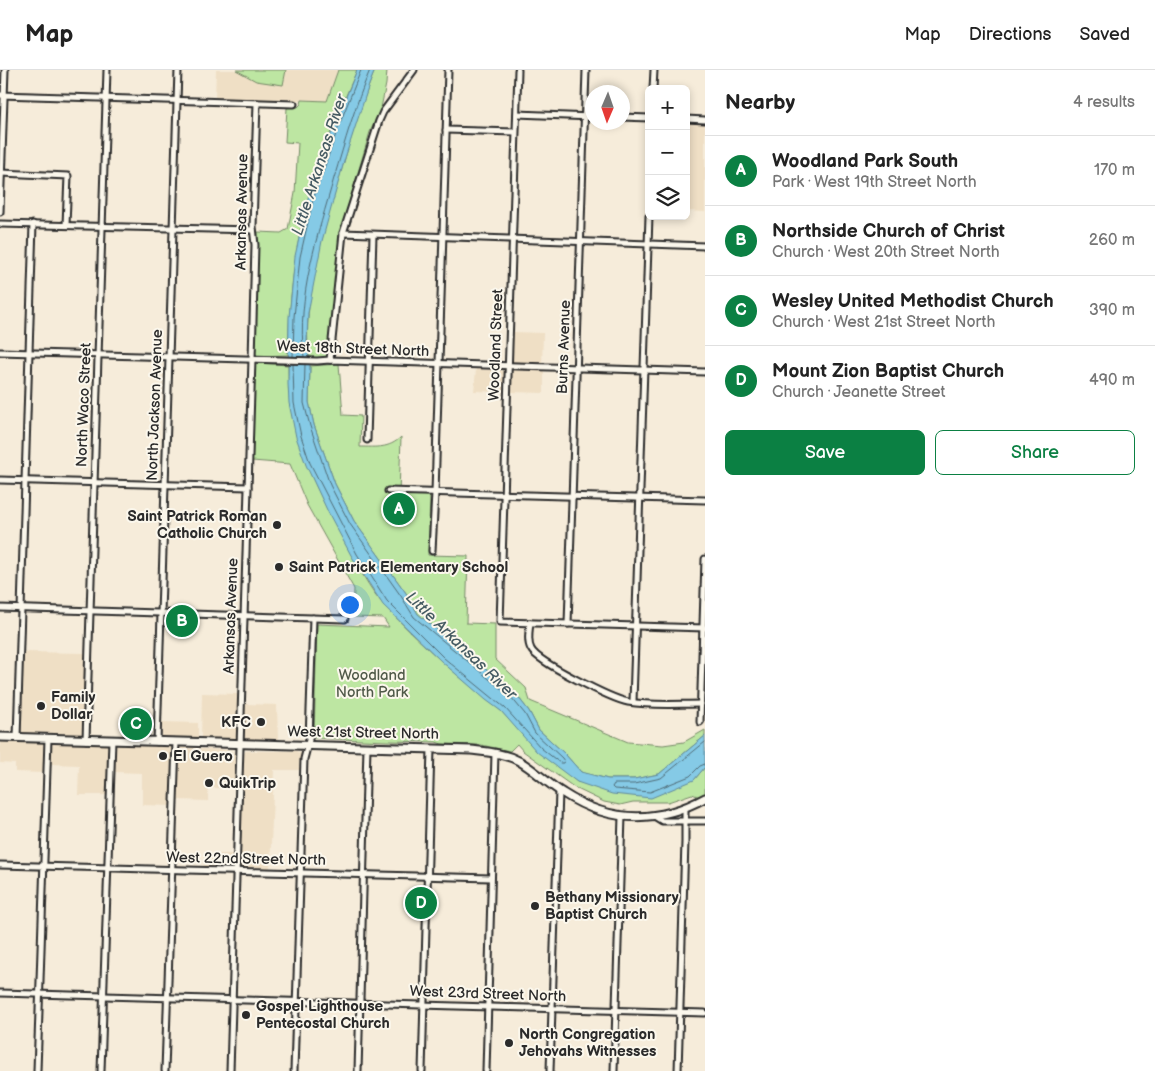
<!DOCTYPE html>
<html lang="en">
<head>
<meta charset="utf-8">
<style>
	:root { --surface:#fff; --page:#f2f2f2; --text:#222; --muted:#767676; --line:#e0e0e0; --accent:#0b8043 }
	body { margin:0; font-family:"Balsamiq Sans",sans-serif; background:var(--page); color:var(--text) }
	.controls { position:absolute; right:15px; top:15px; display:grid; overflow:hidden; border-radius:8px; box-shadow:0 2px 8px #0003 }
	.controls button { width:45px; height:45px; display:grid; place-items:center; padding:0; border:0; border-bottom:1px solid var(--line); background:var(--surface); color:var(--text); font:25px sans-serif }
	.compass { position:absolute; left:585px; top:15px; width:45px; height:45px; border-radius:50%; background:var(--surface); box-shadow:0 2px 8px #0003; rotate:182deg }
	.you { position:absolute; left:349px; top:534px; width:18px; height:18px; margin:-12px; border:4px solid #fff; border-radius:50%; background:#1a73e8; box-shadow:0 0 0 8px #1a73e833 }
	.badge { display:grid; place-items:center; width:32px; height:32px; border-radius:50%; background:var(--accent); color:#fff; font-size:16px; font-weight:700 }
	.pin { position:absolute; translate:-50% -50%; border:2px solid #fff; box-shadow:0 1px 5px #0006 }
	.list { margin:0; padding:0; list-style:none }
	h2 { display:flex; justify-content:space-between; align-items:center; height:65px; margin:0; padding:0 20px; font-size:21px }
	h2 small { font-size:16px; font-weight:400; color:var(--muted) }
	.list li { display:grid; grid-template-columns:32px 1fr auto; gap:15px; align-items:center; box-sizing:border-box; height:70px; padding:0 20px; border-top:1px solid var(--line) }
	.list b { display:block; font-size:19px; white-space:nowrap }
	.list p { margin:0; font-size:16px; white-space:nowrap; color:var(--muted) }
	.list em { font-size:16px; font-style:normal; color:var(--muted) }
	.actions { display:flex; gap:10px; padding:15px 20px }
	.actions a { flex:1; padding:11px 0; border:1px solid var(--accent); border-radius:8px; text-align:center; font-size:18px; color:var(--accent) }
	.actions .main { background:var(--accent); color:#fff }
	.icon { flex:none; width:28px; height:28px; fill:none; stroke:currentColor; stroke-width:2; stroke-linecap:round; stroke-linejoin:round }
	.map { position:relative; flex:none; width:705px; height:1001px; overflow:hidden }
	header { display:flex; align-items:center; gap:30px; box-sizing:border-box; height:70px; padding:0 25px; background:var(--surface); border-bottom:1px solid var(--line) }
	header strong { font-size:24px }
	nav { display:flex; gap:28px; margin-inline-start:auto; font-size:18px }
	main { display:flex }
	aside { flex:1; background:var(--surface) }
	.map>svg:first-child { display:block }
	.built { fill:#efdfc5 }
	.green { fill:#bde6a2; stroke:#748866 }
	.water { fill:#85cae6; stroke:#618a9b }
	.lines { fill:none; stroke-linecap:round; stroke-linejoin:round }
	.shore { stroke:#4f6b76; stroke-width:1 }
	.minor-casing { stroke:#2b2b2b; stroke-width:9 }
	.major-casing { stroke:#2b2b2b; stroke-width:11 }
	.minor { stroke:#fbf7ec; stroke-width:5 }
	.major { stroke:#fbf7ec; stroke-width:7 }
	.poi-dot { fill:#2b2b2b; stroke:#fbf7ec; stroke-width:2 }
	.labels { text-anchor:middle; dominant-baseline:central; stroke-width:4; stroke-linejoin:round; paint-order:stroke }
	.street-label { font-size:15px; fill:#2b2b2b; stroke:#fbf7ec }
	.poi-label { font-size:15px; font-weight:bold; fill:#2b2b2b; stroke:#fbf7ec; text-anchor:start }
	.park-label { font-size:15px; fill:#505a49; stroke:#fbf7ec }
	.water-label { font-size:16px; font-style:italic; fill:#465b63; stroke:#fbf7ec }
</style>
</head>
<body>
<header>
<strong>Map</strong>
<nav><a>Map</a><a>Directions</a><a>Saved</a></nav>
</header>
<main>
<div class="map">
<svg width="705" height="1001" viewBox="0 0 705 1001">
	<rect width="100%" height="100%" fill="#f6ecda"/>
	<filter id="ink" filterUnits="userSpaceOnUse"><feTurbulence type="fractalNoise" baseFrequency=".02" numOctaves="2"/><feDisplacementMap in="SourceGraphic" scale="10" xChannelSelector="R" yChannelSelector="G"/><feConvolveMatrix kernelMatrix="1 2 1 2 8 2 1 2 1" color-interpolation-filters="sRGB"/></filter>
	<g filter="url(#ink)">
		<g class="built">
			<path d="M 216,0 L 338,0 L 327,31 L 292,30 L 286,31 L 215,29 Z"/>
			<path d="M 686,52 L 705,53 L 705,142 L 686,141 Z"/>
			<path d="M 513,262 L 543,263 L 542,295 L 513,294 Z"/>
			<path d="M 476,299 L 505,301 L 505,322 L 474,321 Z"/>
			<path d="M 513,300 L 544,301 L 544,323 L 511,322 L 511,302 Z"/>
			<path d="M 22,582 L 86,583 L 84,663 L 82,665 L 79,667 L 20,664 Z"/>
			<path d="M 202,623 L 238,624 L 237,669 L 201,669 Z"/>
			<path d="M 244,634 L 277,635 L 278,671 L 245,670 L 244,666 Z"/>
			<path d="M 161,652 L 198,653 L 198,669 L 162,668 Z"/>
			<path d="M 0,671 L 45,673 L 45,703 L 15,702 L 15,694 L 0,693 Z"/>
			<path d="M 53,673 L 109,675 L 109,725 L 78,725 L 79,695 L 51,694 L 51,676 Z"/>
			<path d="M 117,675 L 172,677 L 172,736 L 142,735 L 142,703 L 114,702 L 115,677 Z"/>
			<path d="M 181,678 L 226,680 L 234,683 L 237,688 L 236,718 L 208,718 L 208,731 L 178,730 L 179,681 Z"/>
			<path d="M 246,681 L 296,681 L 302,684 L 302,700 L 274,700 L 270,799 L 243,799 L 240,797 L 243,685 Z"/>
			<path d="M 204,784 L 234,784 L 234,797 L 230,799 L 204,798 Z"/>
		</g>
		<g class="green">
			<path d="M 236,0 L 286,0 L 283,15 L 256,11 Z"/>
			<path d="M 338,0 L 357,0 C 339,42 320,85 308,129 C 294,180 289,232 288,285 L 258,286 L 255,284 L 258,162 L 281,163 L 288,159 L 295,123 L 298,73 L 285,72 L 287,38 L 298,37 L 301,34 L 302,30 L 327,31 Z"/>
			<path d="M 375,0 L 387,0 L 386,14 L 381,38 L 370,62 L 340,163 L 328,288 L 309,288 C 302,229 322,169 338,112 C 349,75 360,36 375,0 Z"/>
			<path d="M 258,293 L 288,295 C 288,366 312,411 345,472 C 354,490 371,522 385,536 C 420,574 460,608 500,640 C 506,646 512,653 519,659 C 538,677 558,694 577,712 L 694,710 L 705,697 L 705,724 L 700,727 L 692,724 L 668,732 L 633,732 L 620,735 L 604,732 L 575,718 L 523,681 L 517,674 L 510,681 L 481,675 L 442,674 L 436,672 L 387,671 L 314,668 L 317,554 L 389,557 L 383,548 L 353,547 L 354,519 L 307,435 L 290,394 L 252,391 L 255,296 Z"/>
			<path d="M 339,294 L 343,345 L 361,346 L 360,377 C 376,377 389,379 401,367 L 399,424 L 430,425 L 428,485 L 468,486 L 466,553 L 495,554 L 495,589 L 526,618 L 530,631 L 628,672 L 663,675 L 684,672 L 705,660 L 705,666 L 659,704 L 634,709 L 608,709 L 581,702 L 565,684 L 539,660 L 529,641 L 515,623 L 418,544 L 406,523 L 354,451 L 335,414 L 314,355 L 309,332 L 310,296 Z"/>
		</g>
		<path class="water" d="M 357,0 L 375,0 L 369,15 L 345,88 L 322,171 L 308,243 L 307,271 L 310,296 L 309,332 L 314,355 L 335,414 L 354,451 L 406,523 L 418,544 L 515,623 L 529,641 L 539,660 L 565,684 L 581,702 L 608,709 L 634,709 L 659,704 L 705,666 L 705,697 L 694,710 L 651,728 L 612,724 L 577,712 L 537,682 L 501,641 L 486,630 L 441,591 L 383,535 L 352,487 L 328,442 L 306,395 L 296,367 L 289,333 L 288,314 L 289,247 L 295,186 L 308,128 L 334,56 Z"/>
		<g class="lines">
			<g class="shore">
				<path d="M 293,287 L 294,247 L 300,187 L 313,130 L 338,58 L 361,0"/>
				<path d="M 304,287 C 296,227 318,165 334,108 C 345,72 355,35 370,0"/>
				<path d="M 293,294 L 294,333 L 301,366 L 310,393 L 357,484 L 387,531 L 444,588 L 505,638 L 541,678 L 560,693 L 563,693 L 564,691 L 562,688 L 535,663 L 525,644 L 511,627 L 414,547 L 401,526 L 350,454 L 330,415 L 310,356 L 304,333 L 305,294"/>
				<path d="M 705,672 L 661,708 L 634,714 L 614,714 L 612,717 L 614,719 L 650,722 L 690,706 L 700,696 L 705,694"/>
			</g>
			<defs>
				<g id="minor">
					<path d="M 518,0 L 500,552 L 705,558"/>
					<path d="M 653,19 L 654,0"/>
					<path d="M 0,25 L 294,34"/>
					<path d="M 517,44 L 592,47"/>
					<path d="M 622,47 L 649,48"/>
					<path d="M 686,49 L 705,50"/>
					<path d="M 446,60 L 515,62"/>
					<path d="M 1,103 L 68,106 L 66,155"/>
					<path d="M 0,142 L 5,0"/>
					<path d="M 0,154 L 253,160"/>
					<path d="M 343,163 L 705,176"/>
					<path d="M 0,282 L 317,291 L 330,290 L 705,302"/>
					<path d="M 330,290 L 343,163 L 379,51 L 383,42 L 414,0"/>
					<path d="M 367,370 L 373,165"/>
					<path d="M 0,410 L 248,417"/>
					<path d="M 388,421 L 705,430"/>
					<path d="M 432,481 L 435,423 L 448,0"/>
					<path d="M 0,538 L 345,549"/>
					<path d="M 530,553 C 529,561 527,572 531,579 C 537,592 612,629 628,632 C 651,636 677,634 701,634"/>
					<path d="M 568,554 L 586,0"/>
					<path d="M 633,632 L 649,146"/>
					<path d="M 700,652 L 705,489"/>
					<path d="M 17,668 L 33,154"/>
					<path d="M 86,670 L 107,0"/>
					<path d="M 157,672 L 178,0"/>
					<path d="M 654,746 L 662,751 L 705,751"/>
					<path d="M 0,795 L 491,808"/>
					<path d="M 0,923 L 705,943"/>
					<path d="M 37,1001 L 48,669"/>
					<path d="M 101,1001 L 112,670"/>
					<path d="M 165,1001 L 176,672"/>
					<path d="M 230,1001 L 252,289 L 255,175 L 253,157 L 257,33"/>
					<path d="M 294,1001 L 304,689 L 309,670 L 313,548"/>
					<path d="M 358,1001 L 367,677"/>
					<path d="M 422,1001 L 431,679"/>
					<path d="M 486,1001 L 495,683"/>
					<path d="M 550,1001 L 559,721"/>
					<path d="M 614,1001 L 622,746"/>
					<path d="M 678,1001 L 685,772 L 685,738"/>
				</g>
				<path id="major" d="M 0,667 L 471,680 C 487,682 504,683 519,691 C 535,700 548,714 563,723 C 609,753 657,754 705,728"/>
			</defs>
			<use href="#minor" class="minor-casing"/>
			<use href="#major" class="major-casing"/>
			<use href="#minor" class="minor"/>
			<use href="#major" class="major"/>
		</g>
	</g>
	<g class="poi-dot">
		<circle cx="277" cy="455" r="5"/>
		<circle cx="279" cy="497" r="5"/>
		<circle cx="41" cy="636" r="5"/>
		<circle cx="261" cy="652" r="5"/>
		<circle cx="163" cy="686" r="5"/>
		<circle cx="209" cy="713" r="5"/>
		<circle cx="535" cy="836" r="5"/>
		<circle cx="246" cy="945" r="5"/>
		<circle cx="509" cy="973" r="5"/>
	</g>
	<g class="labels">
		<g class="street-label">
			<text transform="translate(242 142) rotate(-89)">Arkansas Avenue</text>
			<text transform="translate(496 275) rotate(-88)">Woodland Street</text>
			<text transform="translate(564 277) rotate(-88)">Burns Avenue</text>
			<text transform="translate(353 279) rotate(2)">West 18th Street North</text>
			<text transform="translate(84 335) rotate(-88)">North Waco Street</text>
			<text transform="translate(155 335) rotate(-88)">North Jackson Avenue</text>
			<text transform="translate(231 546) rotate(-88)">Arkansas Avenue</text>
			<text transform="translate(363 663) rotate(1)">West 21st Street North</text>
			<text transform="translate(246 789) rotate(1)">West 22nd Street North</text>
			<text transform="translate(488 924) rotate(2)">West 23rd Street North</text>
		</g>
		<g class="poi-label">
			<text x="267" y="446" text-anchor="end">Saint Patrick Roman<tspan x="267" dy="17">Catholic Church</tspan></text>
			<text x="289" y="497">Saint Patrick Elementary School</text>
			<text x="51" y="627">Family<tspan x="51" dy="17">Dollar</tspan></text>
			<text x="251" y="652" text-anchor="end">KFC</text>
			<text x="173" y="686">El Guero</text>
			<text x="219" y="713">QuikTrip</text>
			<text x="545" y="827">Bethany Missionary<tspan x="545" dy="17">Baptist Church</tspan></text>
			<text x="256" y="936">Gospel Lighthouse<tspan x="256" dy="17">Pentecostal Church</tspan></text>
			<text x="519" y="964">North Congregation<tspan x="519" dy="17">Jehovahs Witnesses</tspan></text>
		</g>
		<g class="park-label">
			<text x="372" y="605">Woodland<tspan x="372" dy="17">North Park</tspan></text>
		</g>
		<g class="water-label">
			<text transform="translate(320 95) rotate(-72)">Little Arkansas River</text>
			<text transform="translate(461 576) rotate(44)">Little Arkansas River</text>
		</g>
	</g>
</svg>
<div class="controls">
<button>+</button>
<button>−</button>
<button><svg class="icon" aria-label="layers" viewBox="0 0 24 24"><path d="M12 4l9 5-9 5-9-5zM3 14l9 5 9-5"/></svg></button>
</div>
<svg class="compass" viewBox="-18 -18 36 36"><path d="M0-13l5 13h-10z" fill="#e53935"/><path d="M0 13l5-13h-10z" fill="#767676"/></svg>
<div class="you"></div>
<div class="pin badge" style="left:399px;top:439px">A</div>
<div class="pin badge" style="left:182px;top:551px">B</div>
<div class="pin badge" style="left:136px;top:654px">C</div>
<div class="pin badge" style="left:421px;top:833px">D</div>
</div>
<aside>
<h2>Nearby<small>4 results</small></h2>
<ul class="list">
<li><span class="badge">A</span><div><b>Woodland Park South</b><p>Park · West 19th Street North</p></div><em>170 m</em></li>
<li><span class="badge">B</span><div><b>Northside Church of Christ</b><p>Church · West 20th Street North</p></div><em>260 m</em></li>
<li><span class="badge">C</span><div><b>Wesley United Methodist Church</b><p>Church · West 21st Street North</p></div><em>390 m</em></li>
<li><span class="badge">D</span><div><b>Mount Zion Baptist Church</b><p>Church · Jeanette Street</p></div><em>490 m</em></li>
</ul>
<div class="actions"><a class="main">Save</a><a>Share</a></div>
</aside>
</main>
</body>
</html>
